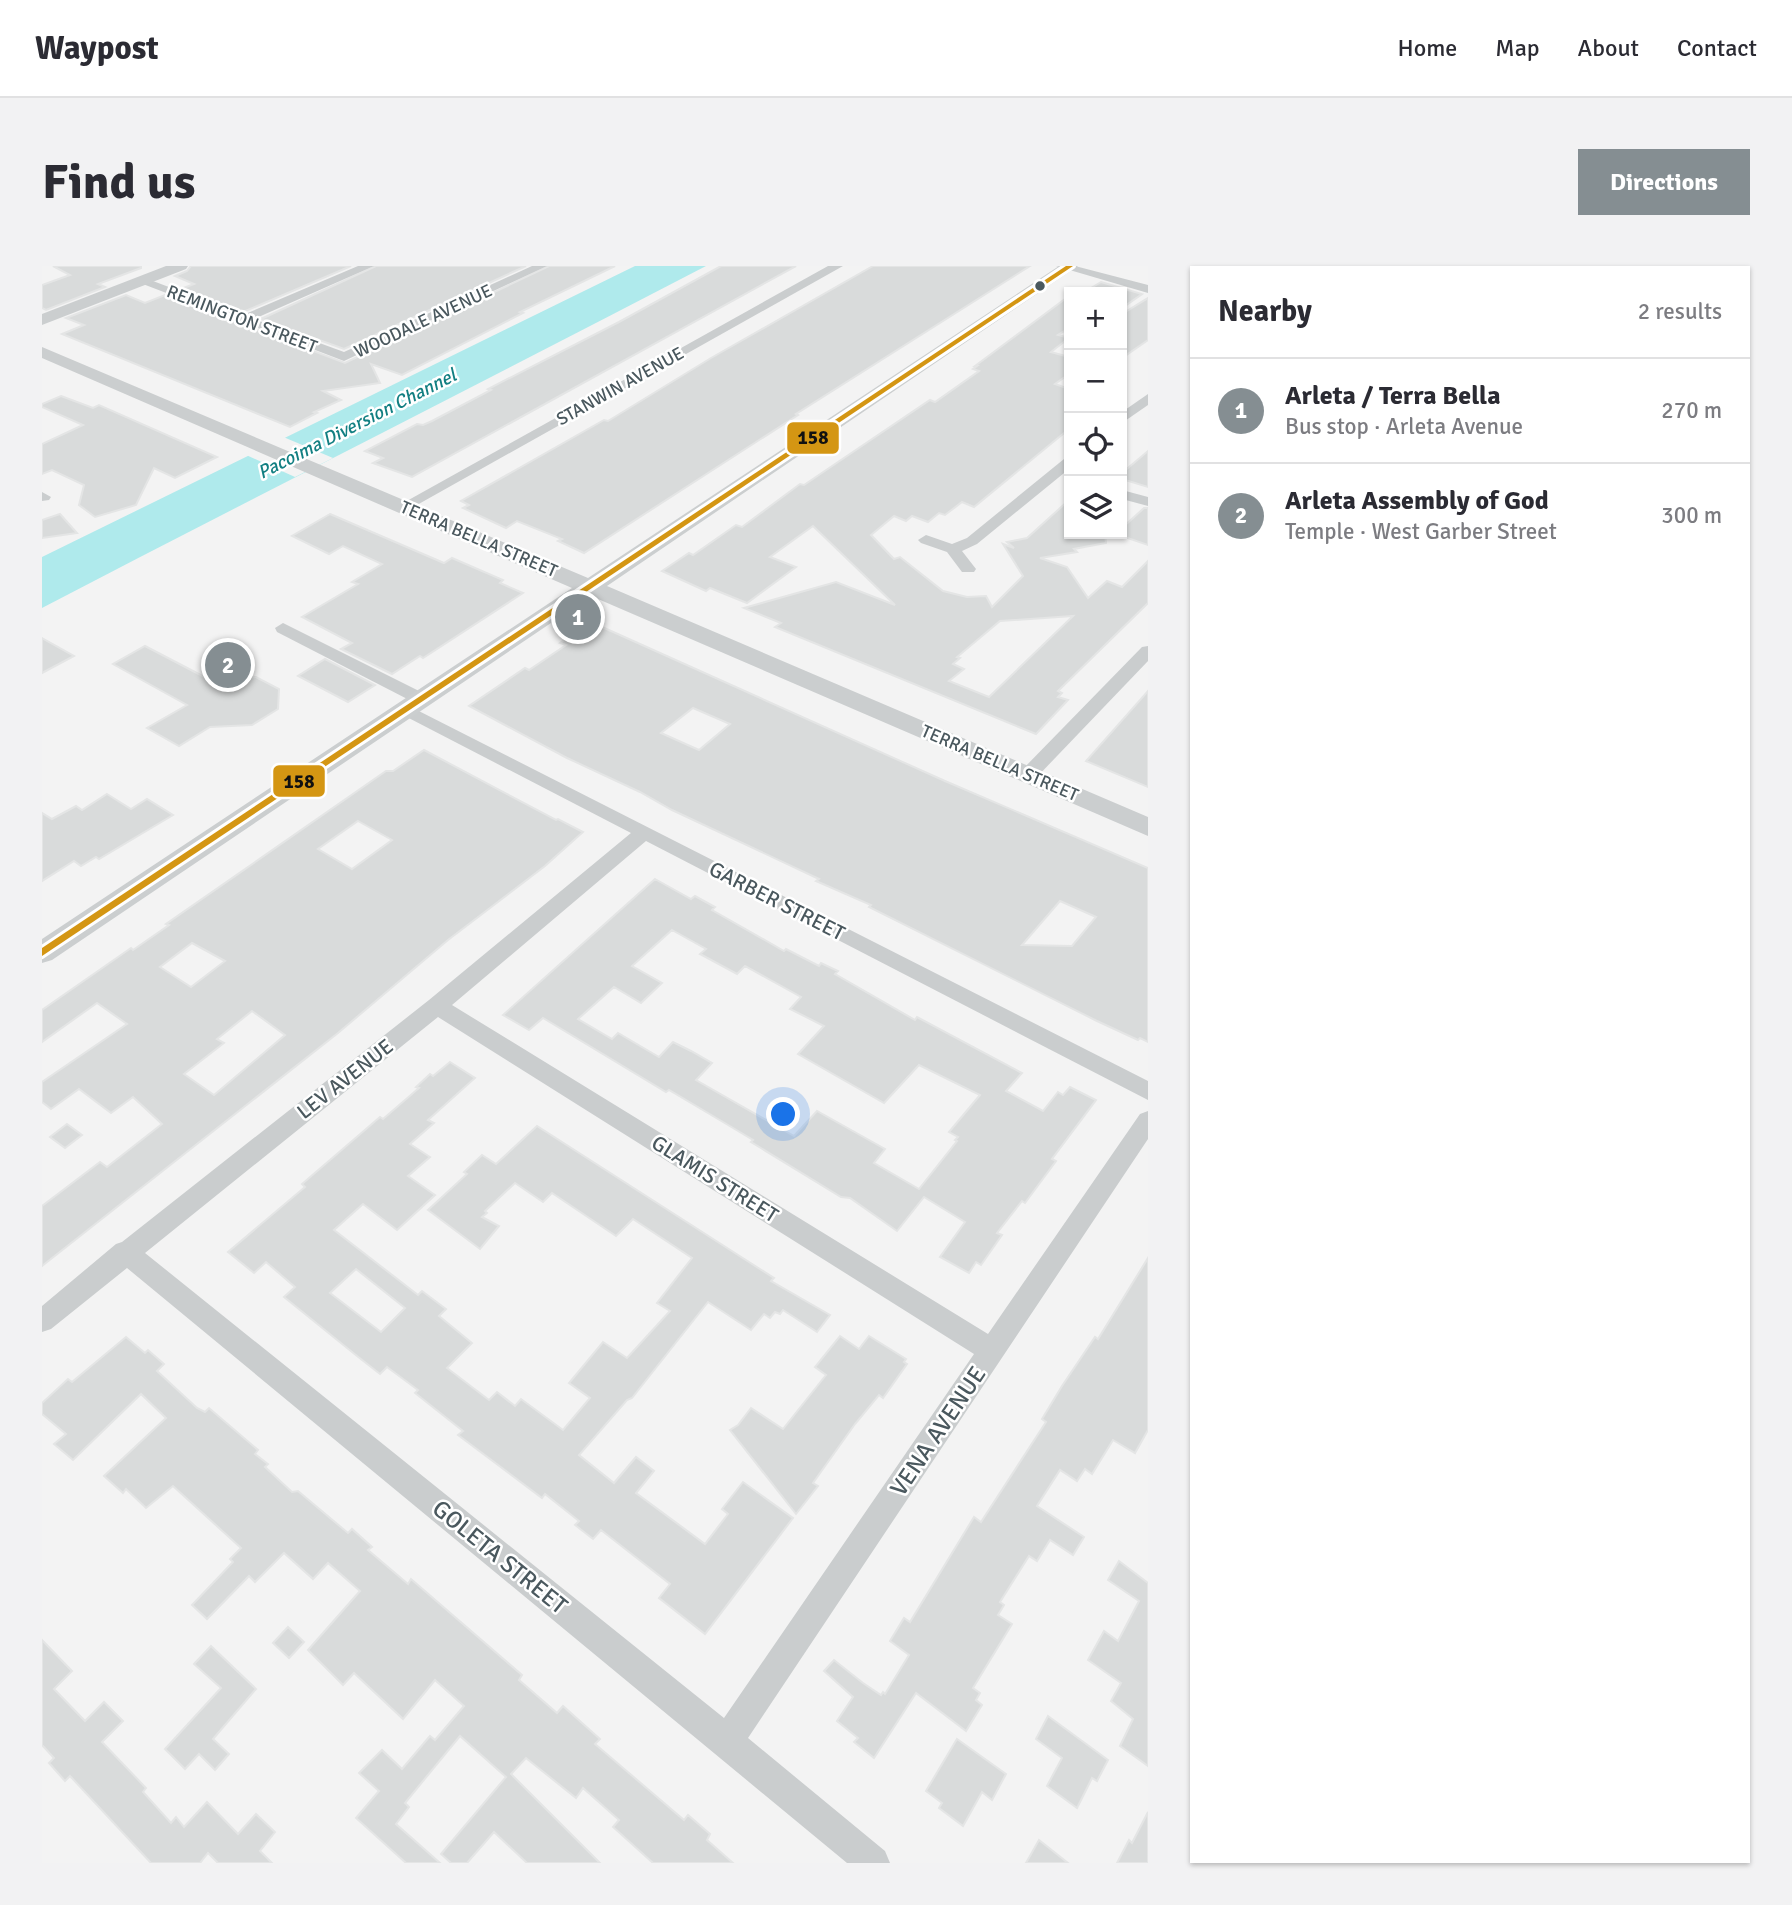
<!DOCTYPE html>
<html lang="en">
<head>
<meta charset="utf-8">
<style>
	:root { --surface:#fff; --page:#f2f2f3; --text:#2b2b33; --muted:#7c7c81; --line:#e1e1e2; --accent:#858e92 }
	body { margin:0; font-family:Signika,sans-serif; background:var(--page); color:var(--text) }
	.controls { position:absolute; right:21px; top:21px; display:grid; overflow:hidden; border-radius:0px; box-shadow:0 2px 5px #0004 }
	.controls button { width:63px; height:63px; display:grid; place-items:center; padding:0; border:0; border-bottom:2px solid var(--line); background:var(--surface); color:var(--text); font:35px sans-serif }
	.you { position:absolute; left:742px; top:849px; width:24px; height:24px; margin:-18px; border:5px solid #fff; border-radius:50%; background:#1a73e8; box-shadow:0 0 0 10px #1a73e833 }
	.badge { display:grid; place-items:center; width:46px; height:46px; border-radius:50%; background:var(--accent); color:#fff; font-size:23px; font-weight:700 }
	.pin { position:absolute; translate:-50% -50%; border:4px solid #fff; box-shadow:0 2px 7px #0006 }
	.list { margin:0; padding:0; list-style:none }
	h2 { display:flex; justify-content:space-between; align-items:center; height:91px; margin:0; padding:0 28px; font-size:30px }
	h2 small { font-size:23px; font-weight:400; color:var(--muted) }
	.list li { display:grid; grid-template-columns:46px 1fr auto; gap:21px; align-items:center; box-sizing:border-box; height:105px; padding:0 28px; border-top:2px solid var(--line) }
	.list b { display:block; font-size:26px; white-space:nowrap }
	.list p { margin:0; font-size:23px; white-space:nowrap; color:var(--muted) }
	.list em { font-size:23px; font-style:normal; color:var(--muted) }
	.icon { flex:none; width:38px; height:38px; fill:none; stroke:currentColor; stroke-width:2; stroke-linecap:round; stroke-linejoin:round }
	.map { position:relative; flex:none; width:1106px; height:1597px; overflow:hidden; border-radius:0px }
	header { display:flex; align-items:center; gap:42px; box-sizing:border-box; height:98px; padding:0 35px; background:var(--surface); border-bottom:2px solid var(--line) }
	header strong { font-size:33px }
	nav { display:flex; gap:38px; margin-inline-start:auto; font-size:24px }
	.intro { display:flex; align-items:center; justify-content:space-between; box-sizing:border-box; height:168px; padding:0 42px }
	h1 { margin:0; font-size:49px }
	.button { padding:18px 32px; border-radius:0px; background:var(--accent); color:#fff; font-size:24px; font-weight:700 }
	main { display:flex; gap:42px; padding:0 42px }
	aside { flex:1; background:var(--surface); border-radius:0px; box-shadow:0 2px 5px #0004 }
	.map>svg:first-child { display:block }
	.water { fill:#afeaec }
	.pier { fill:#f3f3f3 }
	.building { fill:#d9dbdb; stroke:#e4e5e5; stroke-width:2; fill-rule:evenodd }
	.lines { fill:none; stroke-linecap:round; stroke-linejoin:round }
	.street { fill:#cacdce; fill-rule:evenodd }
	.secondary { fill:#cbcecf; fill-rule:evenodd }
	.bus-1-casing { stroke:#fff; stroke-width:6 }
	.bus-1 { fill:#d49613; fill-rule:evenodd }
	.bus-dot { fill:#4a585e; stroke:#fff; stroke-width:2.5 }
	.labels { text-anchor:middle; dominant-baseline:central; stroke-width:5; stroke-linejoin:round; paint-order:stroke }
	.far-street-label { font-size:18px; fill:#4a585e; stroke:#fff }
	.far-water-label { font-size:19px; font-style:italic; fill:#127f82; stroke:#fff }
	.street-label { font-size:21px; fill:#4a585e; stroke:#fff }
	.near-street-label { font-size:24px; fill:#4a585e; stroke:#fff }
	.line-badge { stroke:#fff; stroke-width:2.5 }
	.pale-badge-label { font-size:19px; text-anchor:middle; font-weight:bold; fill:#111 }
</style>
</head>
<body>
<header>
<strong>Waypost</strong>
<nav><a>Home</a><a>Map</a><a>About</a><a>Contact</a></nav>
</header>
<div class="intro"><h1>Find us</h1><a class="button">Directions</a></div>
<main>
<div class="map">
<svg width="1106" height="1597" viewBox="0 0 1106 1597">
	<rect width="100%" height="100%" fill="#f3f3f3"/>
	<path class="water" d="M 593,0 L 664,0 C 443,115 221,227 0,342 L 0,291 Z"/>
	<path class="pier" d="M 239,170 L 291,192 L 253,211 L 202,188 Z"/>
	<g class="building">
		<path d="M 11,0 L 99,0 L 99,2 L 56,18 L 63,21 L 4,44 L 0,42 L 0,19 L 28,9 Z"/>
		<path d="M 149,0 L 309,0 L 201,46 L 139,23 L 152,18 L 133,10 L 145,5 Z"/>
		<path d="M 334,0 L 484,0 L 302,83 L 219,53 Z"/>
		<path d="M 507,0 L 573,0 L 478,46 L 481,47 L 360,109 L 329,98 L 338,117 L 281,125 L 299,134 L 272,146 L 275,147 L 248,161 L 20,68 L 42,59 L 24,52 L 84,29 L 103,37 L 123,29 L 303,97 Z"/>
		<path d="M 679,0 L 754,0 L 370,211 L 331,197 L 341,192 L 323,185 L 375,158 L 381,159 L 390,155 L 449,124 L 446,123 L 577,56 Z"/>
		<path d="M 831,0 L 988,0 L 754,148 L 756,149 L 542,287 L 516,275 L 520,273 L 475,255 L 464,262 L 421,242 L 427,239 L 419,235 L 562,154 L 566,155 L 669,92 Z"/>
		<path d="M 1059,16 L 1100,28 L 1080,42 L 1080,26 L 1046,24 Z"/>
		<path d="M 1027,30 L 1027,62 L 1016,69 L 1027,72 L 1009,86 L 1027,91 L 1027,108 L 1013,118 L 1027,123 L 1027,163 L 932,241 L 920,236 L 903,249 L 897,247 L 886,256 L 870,250 L 864,255 L 852,250 L 829,269 L 852,293 L 858,291 L 901,325 L 925,331 L 944,330 L 950,341 L 981,310 L 961,278 L 972,282 L 965,276 L 985,272 L 1027,234 L 1027,268 L 1063,268 L 1064,277 L 1032,283 L 1035,286 L 998,292 L 1025,301 L 1046,332 L 1065,315 L 1080,321 L 1106,295 L 1106,337 L 1016,425 L 1020,427 L 1016,431 L 1026,434 L 994,468 L 733,361 L 739,357 L 702,342 L 794,316 L 853,339 L 771,260 L 728,291 L 754,301 L 705,337 L 668,322 L 664,325 L 620,305 L 647,287 L 651,289 L 694,259 L 700,261 L 758,218 L 762,219 L 888,134 L 893,136 L 937,105 L 931,103 L 935,100 L 933,100 ZM 1031,350 L 947,431 L 907,415 L 922,403 L 911,398 L 918,392 L 915,391 L 958,355 Z"/>
		<path d="M 1106,32 L 1106,74 L 1080,92 L 1080,48 Z"/>
		<path d="M 19,130 L 51,142 L 57,139 L 175,191 L 133,212 L 112,202 L 94,239 L 53,251 L 37,239 L 42,219 L 10,204 L 0,208 L 0,178 L 41,159 L 0,141 L 0,138 Z"/>
		<path d="M 1106,185 L 1106,221 L 1080,213 L 1080,207 Z"/>
		<path d="M 1102,242 L 1106,242 L 1106,279 L 1074,268 L 1080,268 L 1080,262 Z"/>
		<path d="M 18,248 L 35,267 L 0,272 L 0,254 Z"/>
		<path d="M 288,248 L 402,297 L 410,292 L 461,314 L 458,317 L 481,327 L 381,392 L 378,390 L 350,408 L 299,383 L 310,377 L 260,351 L 316,318 L 310,316 L 340,298 L 301,280 L 287,288 L 250,270 Z"/>
		<path d="M 549,356 L 903,515 L 1106,602 L 1106,776 L 1098,772 L 1096,774 L 1055,755 L 827,641 L 829,639 L 774,615 L 777,613 L 630,544 L 598,526 L 525,492 L 427,440 L 483,402 L 487,404 L 524,379 L 518,377 ZM 651,442 L 688,458 L 657,484 L 619,467 ZM 1018,635 L 1054,651 L 1030,680 L 980,679 Z"/>
		<path d="M 0,372 L 32,390 L 0,407 Z"/>
		<path d="M 103,380 L 174,417 L 181,413 L 214,411 L 237,423 L 236,443 L 210,459 L 168,461 L 137,480 L 105,462 L 145,439 L 71,398 Z"/>
		<path d="M 283,393 L 333,419 L 306,436 L 256,410 Z"/>
		<path d="M 1106,425 L 1106,521 L 1044,495 Z"/>
		<path d="M 382,484 L 514,554 L 516,553 L 541,566 L 503,600 L 406,674 L 296,767 L 0,1000 L 0,940 L 58,896 L 65,901 L 120,858 L 91,831 L 69,847 L 37,823 L 9,843 L 0,836 L 0,816 L 85,758 L 55,737 L 0,776 L 0,744 L 89,682 L 91,684 L 127,659 L 124,658 L 344,505 L 351,505 ZM 316,555 L 350,574 L 310,603 L 276,583 ZM 150,677 L 183,695 L 149,721 L 118,701 ZM 210,745 L 243,769 L 172,829 L 142,808 L 182,777 L 175,773 Z"/>
		<path d="M 65,528 L 89,543 L 105,533 L 131,549 L 57,593 L 54,591 L 39,600 L 32,595 L 0,615 L 0,547 L 10,553 L 34,540 L 40,544 Z"/>
		<path d="M 613,613 L 649,633 L 653,630 L 673,641 L 670,644 L 742,685 L 744,683 L 777,700 L 779,697 L 796,705 L 793,708 L 873,754 L 875,751 L 980,807 L 964,825 L 1001,845 L 1016,826 L 1021,829 L 1028,821 L 1054,834 L 1010,893 L 1014,895 L 983,937 L 980,935 L 955,967 L 960,969 L 939,999 L 934,996 L 927,1007 L 898,991 L 923,956 L 882,931 L 855,965 L 808,932 L 799,931 L 709,876 L 711,874 L 681,856 L 627,824 L 624,826 L 501,752 L 487,764 L 461,749 ZM 630,664 L 664,683 L 658,688 L 695,708 L 703,700 L 759,731 L 748,743 L 782,760 L 756,788 L 842,837 L 877,799 L 938,829 L 907,866 L 916,871 L 913,874 L 915,875 L 877,923 L 832,897 L 843,883 L 775,845 L 752,870 L 654,814 L 670,797 L 649,785 L 631,776 L 617,791 L 576,767 L 570,773 L 536,753 L 572,721 L 599,737 L 620,717 L 590,700 Z"/>
		<path d="M 408,796 L 433,812 L 386,854 L 392,857 L 368,878 L 388,891 L 366,910 L 393,929 L 355,964 L 321,938 L 292,964 L 376,1029 L 380,1025 L 404,1043 L 397,1050 L 430,1077 L 405,1102 L 447,1134 L 455,1126 L 473,1140 L 479,1133 L 521,1164 L 548,1132 L 527,1117 L 561,1076 L 585,1092 L 628,1045 L 615,1037 L 650,992 L 591,953 L 574,970 L 510,927 L 501,936 L 473,917 L 443,945 L 445,947 L 440,951 L 457,960 L 438,983 L 386,944 L 425,908 L 422,906 L 440,889 L 454,898 L 495,860 L 732,1012 L 729,1015 L 788,1049 L 775,1066 L 741,1044 L 738,1048 L 733,1046 L 728,1052 L 722,1048 L 709,1064 L 666,1036 L 590,1132 L 585,1134 L 537,1189 L 572,1217 L 594,1191 L 612,1205 L 594,1227 L 663,1278 L 686,1248 L 680,1243 L 701,1216 L 751,1252 L 663,1368 L 617,1332 L 628,1318 L 559,1264 L 551,1273 L 533,1259 L 537,1255 L 503,1228 L 500,1232 L 416,1169 L 421,1165 L 373,1127 L 376,1124 L 345,1101 L 338,1108 L 315,1090 L 242,1031 L 253,1021 L 224,996 L 212,1007 L 186,986 L 263,921 L 260,918 L 338,851 L 341,853 L 377,822 L 374,821 L 388,808 L 391,810 ZM 314,1003 L 363,1042 L 339,1066 L 288,1027 Z"/>
		<path d="M 25,858 L 40,869 L 23,882 L 8,871 Z"/>
		<path d="M 1106,992 L 1106,1164 L 1093,1187 L 1071,1174 L 1050,1208 L 1043,1203 L 1035,1215 L 1018,1204 L 995,1240 L 1042,1271 L 1031,1289 L 1008,1274 L 995,1295 L 987,1290 L 958,1336 L 962,1339 L 956,1349 L 970,1358 L 931,1422 L 938,1427 L 934,1434 L 940,1439 L 924,1465 L 874,1427 L 832,1492 L 812,1476 L 816,1472 L 795,1455 L 811,1431 L 782,1405 L 792,1394 L 821,1417 L 839,1429 L 841,1426 L 843,1428 L 867,1389 L 848,1375 L 862,1352 L 868,1356 L 932,1251 L 939,1256 L 1004,1156 L 1000,1153 L 1020,1120 L 1053,1071 L 1056,1073 Z"/>
		<path d="M 798,1070 L 817,1083 L 827,1070 L 864,1093 L 862,1096 L 865,1098 L 841,1132 L 837,1129 L 813,1158 L 771,1217 L 776,1220 L 754,1248 L 688,1164 L 696,1159 L 709,1142 L 741,1163 L 784,1109 L 773,1101 Z"/>
		<path d="M 84,1071 L 103,1087 L 106,1084 L 122,1098 L 115,1105 L 155,1142 L 163,1146 L 167,1142 L 216,1184 L 213,1188 L 226,1198 L 223,1201 L 250,1226 L 256,1225 L 306,1267 L 310,1263 L 330,1281 L 326,1284 L 366,1318 L 369,1313 L 480,1409 L 477,1414 L 515,1447 L 521,1440 L 558,1473 L 553,1478 L 642,1554 L 646,1549 L 668,1568 L 665,1574 L 691,1597 L 611,1597 L 571,1561 L 577,1554 L 541,1522 L 534,1532 L 484,1492 L 469,1508 L 558,1597 L 485,1597 L 452,1566 L 425,1597 L 409,1597 L 399,1588 L 464,1511 L 418,1470 L 363,1537 L 367,1541 L 354,1558 L 398,1597 L 364,1597 L 314,1552 L 337,1525 L 317,1507 L 340,1484 L 360,1503 L 388,1470 L 393,1474 L 422,1440 L 393,1414 L 361,1453 L 312,1407 L 301,1419 L 266,1384 L 318,1325 L 286,1297 L 271,1313 L 242,1287 L 213,1316 L 207,1310 L 165,1353 L 150,1339 L 191,1296 L 188,1293 L 199,1282 L 131,1220 L 104,1242 L 84,1223 L 81,1227 L 62,1210 L 124,1152 L 99,1128 L 31,1194 L 12,1178 L 24,1168 L 0,1148 L 0,1137 L 26,1113 L 30,1116 Z"/>
		<path d="M 1077,1295 L 1106,1317 L 1106,1500 L 1078,1480 L 1091,1453 L 1069,1435 L 1079,1417 L 1046,1394 L 1062,1365 L 1076,1375 L 1097,1335 L 1066,1314 Z"/>
		<path d="M 246,1361 L 262,1376 L 247,1392 L 231,1377 Z"/>
		<path d="M 0,1374 L 30,1405 L 12,1423 L 43,1455 L 62,1436 L 81,1455 L 60,1476 L 104,1522 L 101,1526 L 129,1557 L 134,1551 L 142,1561 L 165,1536 L 196,1568 L 214,1548 L 233,1566 L 218,1585 L 230,1597 L 176,1597 L 166,1587 L 158,1597 L 109,1597 L 28,1510 L 23,1515 L 7,1497 L 12,1492 L 0,1479 Z"/>
		<path d="M 169,1380 L 214,1423 L 171,1473 L 187,1488 L 173,1504 L 157,1488 L 143,1503 L 123,1483 L 179,1422 L 152,1398 Z"/>
		<path d="M 1006,1450 L 1066,1494 L 1055,1515 L 1050,1512 L 1035,1542 L 1005,1520 L 1020,1492 L 994,1473 Z"/>
		<path d="M 915,1473 L 964,1508 L 950,1534 L 940,1526 L 921,1560 L 897,1542 L 900,1537 L 884,1525 Z"/>
		<path d="M 1106,1546 L 1106,1597 L 1075,1597 L 1087,1574 L 1090,1577 Z"/>
		<path d="M 997,1574 L 1026,1597 L 984,1597 Z"/>
	</g>
	<g class="lines">
		<g class="street">
			<path d="M 316,0 L 332,0 L 212,53 L 302,86 L 490,0 L 505,0 L 302,95 L 93,15 L 103,12 L 201,49 Z"/>
			<path d="M 786,0 L 801,0 L 366,244 L 356,244 L 354,241 Z"/>
			<path d="M 1014,0 L 1033,0 L 1106,19 L 1106,27 Z"/>
			<path d="M 1106,128 L 1106,139 L 1080,157 L 1080,146 Z"/>
			<path d="M 1027,192 L 1027,203 L 935,278 L 920,285 L 934,303 L 932,306 L 920,306 L 905,286 L 879,277 L 876,274 L 884,269 L 910,278 L 925,272 L 1022,193 Z"/>
			<path d="M 1080,224 L 1106,231 L 1106,240 L 1080,233 Z"/>
			<path d="M 0,226 L 9,231 L 7,234 L 0,235 Z"/>
			<path d="M 241,357 L 387,430 L 390,434 L 387,438 L 375,438 L 235,366 L 233,362 Z"/>
			<path d="M 1106,380 L 1106,395 L 993,513 L 979,513 L 977,509 L 979,505 L 1100,381 Z"/>
			<path d="M 365,439 L 1106,815 L 1106,834 L 604,575 L 410,739 L 946,1068 L 1098,848 L 1106,845 L 1106,873 L 706,1472 L 843,1585 L 848,1597 L 805,1597 L 85,1002 L 9,1063 L 0,1066 L 0,1040 L 74,978 L 80,976 L 387,734 L 589,567 L 359,448 L 356,444 ZM 396,751 L 932,1088 L 682,1452 L 103,987 Z"/>
		</g>
		<g class="secondary">
			<path d="M 124,0 L 146,0 L 144,3 L 0,59 L 0,48 Z"/>
			<path d="M 1017,0 L 1036,0 L 565,320 L 1106,551 L 1106,570 L 549,330 L 10,694 L 0,697 L 0,673 L 530,322 L 0,92 L 0,81 L 546,312 Z"/>
		</g>
		<defs>
			<path id="bus-1" d="M 1024,0 L 1031,0 L 0,690 L 0,682 Z"/>
		</defs>
		<use href="#bus-1" class="bus-1-casing"/>
		<use href="#bus-1" class="bus-1"/>
	</g>
	<circle class="bus-dot" cx="998" cy="20" r="6"/>
	<g class="labels">
		<g class="far-street-label">
			<text transform="translate(200 53) rotate(21)">REMINGTON STREET</text>
			<text transform="translate(381 55) rotate(-25)">WOODALE AVENUE</text>
			<text transform="translate(578 120) rotate(-29)">STANWIN AVENUE</text>
			<text transform="translate(437 273) rotate(23)">TERRA BELLA STREET</text>
			<text transform="translate(958 497) rotate(23)">TERRA BELLA STREET</text>
		</g>
		<g class="far-water-label">
			<text transform="translate(315 158) rotate(-27)">Pacoima Diversion Channel</text>
		</g>
		<g class="street-label">
			<text transform="translate(735 635) rotate(27)">GARBER STREET</text>
			<text transform="translate(303 813) rotate(-38)">LEV AVENUE</text>
			<text transform="translate(673 913) rotate(32)">GLAMIS STREET</text>
		</g>
		<g class="near-street-label">
			<text transform="translate(896 1165) rotate(-56)">VENA AVENUE</text>
			<text transform="translate(458 1291) rotate(39)">GOLETA STREET</text>
		</g>
	</g>
	<g class="line-badge">
		<rect x="744" y="155" width="54" height="34" rx="7" fill="#d49613"/>
		<rect x="230" y="498" width="54" height="34" rx="7" fill="#d49613"/>
	</g>
	<g class="pale-badge-label">
		<text x="771" y="178">158</text>
		<text x="257" y="522">158</text>
	</g>
</svg>
<div class="controls">
<button>+</button>
<button>−</button>
<button><svg class="icon" aria-label="locate" viewBox="0 0 24 24"><circle cx="12" cy="12" r="6"/><path d="M12 2v4M12 18v4M2 12h4M18 12h4"/></svg></button>
<button><svg class="icon" aria-label="layers" viewBox="0 0 24 24"><path d="M12 4l9 5-9 5-9-5zM3 14l9 5 9-5"/></svg></button>
</div>
<div class="you"></div>
<div class="pin badge" style="left:536px;top:351px">1</div>
<div class="pin badge" style="left:186px;top:399px">2</div>
</div>
<aside>
<h2>Nearby<small>2 results</small></h2>
<ul class="list">
<li><span class="badge">1</span><div><b>Arleta / Terra Bella</b><p>Bus stop · Arleta Avenue</p></div><em>270 m</em></li>
<li><span class="badge">2</span><div><b>Arleta Assembly of God</b><p>Temple · West Garber Street</p></div><em>300 m</em></li>
</ul>
</aside>
</main>
</body>
</html>
